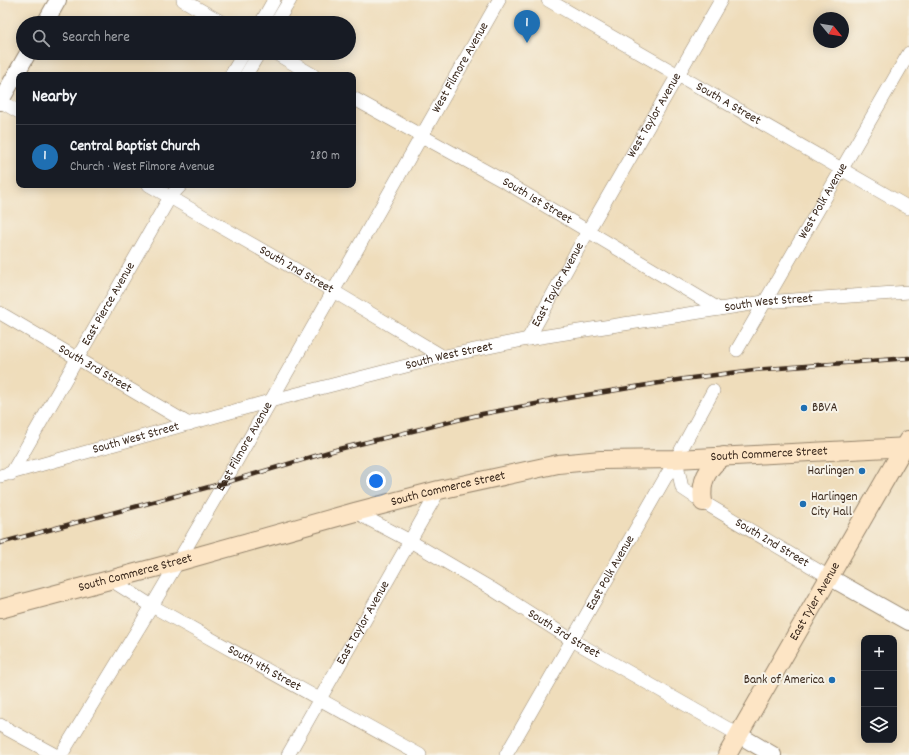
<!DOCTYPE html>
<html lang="en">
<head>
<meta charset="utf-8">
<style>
	:root { --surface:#171b24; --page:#20242c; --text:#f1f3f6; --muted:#9ea1a6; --line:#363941; --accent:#1f6fb2 }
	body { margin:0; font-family:Dekko,sans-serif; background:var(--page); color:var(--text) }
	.controls { position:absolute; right:12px; bottom:12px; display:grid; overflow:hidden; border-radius:8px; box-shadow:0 2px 10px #0003 }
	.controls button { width:36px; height:36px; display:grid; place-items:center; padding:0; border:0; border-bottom:1px solid var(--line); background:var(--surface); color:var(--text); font:20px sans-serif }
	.compass { position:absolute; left:813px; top:12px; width:36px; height:36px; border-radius:50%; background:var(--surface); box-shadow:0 2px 10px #0003; rotate:120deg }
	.you { position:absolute; left:376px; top:481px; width:14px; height:14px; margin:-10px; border:3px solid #fff; border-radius:50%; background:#1a73e8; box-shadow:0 0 0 6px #1a73e833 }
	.badge { display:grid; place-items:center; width:26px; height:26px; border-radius:50%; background:var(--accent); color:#fff; font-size:13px; font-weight:700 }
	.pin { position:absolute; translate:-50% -33px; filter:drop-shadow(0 1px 2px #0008) }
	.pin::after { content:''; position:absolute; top:21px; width:14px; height:12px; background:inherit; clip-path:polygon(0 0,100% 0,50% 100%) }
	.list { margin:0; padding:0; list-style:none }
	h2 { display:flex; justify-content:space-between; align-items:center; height:52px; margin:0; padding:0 16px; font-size:17px }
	h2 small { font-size:13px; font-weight:400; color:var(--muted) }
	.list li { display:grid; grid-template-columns:26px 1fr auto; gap:12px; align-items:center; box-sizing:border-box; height:64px; padding:0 16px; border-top:1px solid var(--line) }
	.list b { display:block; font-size:15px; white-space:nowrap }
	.list p { margin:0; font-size:13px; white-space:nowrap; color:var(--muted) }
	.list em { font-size:13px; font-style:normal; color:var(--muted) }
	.icon { flex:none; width:22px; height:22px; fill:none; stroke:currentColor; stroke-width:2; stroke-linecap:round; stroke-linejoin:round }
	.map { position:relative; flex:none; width:909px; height:755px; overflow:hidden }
	.search { position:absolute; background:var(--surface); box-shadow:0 2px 10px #0003; left:16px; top:16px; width:340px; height:44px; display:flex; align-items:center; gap:10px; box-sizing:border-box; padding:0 14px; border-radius:22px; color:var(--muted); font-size:15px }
	.panel { position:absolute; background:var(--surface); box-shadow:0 2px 10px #0003; left:16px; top:72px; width:340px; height:116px; border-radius:8px }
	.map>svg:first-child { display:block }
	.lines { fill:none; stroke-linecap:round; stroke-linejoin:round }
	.minor-casing { stroke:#95846c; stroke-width:14 }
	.tertiary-casing { stroke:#95846c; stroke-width:18 }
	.secondary-casing { stroke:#95846c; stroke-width:20 }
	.minor { stroke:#fff; stroke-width:13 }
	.tertiary { stroke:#fff; stroke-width:16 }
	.secondary { stroke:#fde5c5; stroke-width:18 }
	.rail-casing { stroke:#3b2a1e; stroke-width:4.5 }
	.rail { stroke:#f7f3e8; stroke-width:3; stroke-dasharray:9; stroke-linecap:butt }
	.poi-dot { fill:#1f6fb2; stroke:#f7f3e8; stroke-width:1.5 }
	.labels { text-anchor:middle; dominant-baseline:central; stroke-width:4; stroke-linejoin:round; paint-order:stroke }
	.street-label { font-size:13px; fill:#3b2a1e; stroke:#f7f3e8 }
	.poi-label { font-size:13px; fill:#3b2a1e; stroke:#f7f3e8; text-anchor:start }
</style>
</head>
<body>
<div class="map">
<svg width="909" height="755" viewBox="0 0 909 755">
	<rect width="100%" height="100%" fill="#f7f3e8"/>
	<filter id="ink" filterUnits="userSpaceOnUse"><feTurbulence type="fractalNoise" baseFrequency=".025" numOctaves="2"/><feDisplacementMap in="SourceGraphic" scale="8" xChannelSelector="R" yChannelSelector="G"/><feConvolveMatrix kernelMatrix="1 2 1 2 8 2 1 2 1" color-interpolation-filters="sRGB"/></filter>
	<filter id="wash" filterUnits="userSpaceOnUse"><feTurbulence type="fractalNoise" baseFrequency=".012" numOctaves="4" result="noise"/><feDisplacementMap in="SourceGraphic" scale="16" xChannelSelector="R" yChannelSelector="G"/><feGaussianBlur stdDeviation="0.9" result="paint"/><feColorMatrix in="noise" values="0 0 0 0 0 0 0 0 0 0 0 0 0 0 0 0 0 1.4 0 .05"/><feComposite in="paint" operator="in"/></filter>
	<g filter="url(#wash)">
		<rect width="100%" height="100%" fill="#efddbb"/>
	</g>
	<g filter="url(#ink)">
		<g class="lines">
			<defs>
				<g id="minor">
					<path d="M 183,0 L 223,23"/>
					<path id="s1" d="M 548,0 L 909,208"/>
					<path d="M 261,23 L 274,0"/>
					<path d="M 276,23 L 290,0"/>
					<path d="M 275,53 L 313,75"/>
					<path d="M 231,75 L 244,53"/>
					<path d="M 246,75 L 259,53"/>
					<path id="s2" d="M 353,98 L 507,183 L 719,309"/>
					<path d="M 0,101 L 19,112"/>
					<path id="s3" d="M 149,185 L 333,291 L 442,356"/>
					<path id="s4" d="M 0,313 L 189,424"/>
					<path id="s5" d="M 528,339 L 588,231 L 721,0"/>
					<path id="s6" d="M 737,350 L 909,53"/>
					<path id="s7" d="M 676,459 L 682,488 L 703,502 L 829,577"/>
					<path id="s8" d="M 11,474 L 170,197 L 181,185"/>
					<path id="s9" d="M 0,476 L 270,401 L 445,356 L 528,339 L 764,302 L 909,292"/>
					<path id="s10" d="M 355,512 L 410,541 L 492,589 L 572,640 L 739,735"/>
					<path id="s11" d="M 111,580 L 152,606 L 420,755"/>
					<path d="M 0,725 L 55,755"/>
					<path id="s12" d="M 61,755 L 152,606 L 224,483 L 499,0"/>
					<path id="s13" d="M 288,755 L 439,490"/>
					<path id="s14" d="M 506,755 L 676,459 L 713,391"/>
				</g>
				<g id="tertiary">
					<path d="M 45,23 L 58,0"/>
					<path d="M 0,102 L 28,53"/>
					<path d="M 829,577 L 909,622"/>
					<path d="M 739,735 L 773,755"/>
				</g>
				<g id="secondary">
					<path d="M 703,502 C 700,481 707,468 724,456"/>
					<path id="s15" d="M 0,609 L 177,562 L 355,512 L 439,490 L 558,464 L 601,460 L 676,459 L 909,447"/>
					<path id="s16" d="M 727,755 L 908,440"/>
				</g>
			</defs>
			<use href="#minor" class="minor-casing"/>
			<use href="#tertiary" class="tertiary-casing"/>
			<use href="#secondary" class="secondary-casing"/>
			<use href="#minor" class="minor"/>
			<use href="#tertiary" class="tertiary"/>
			<use href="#secondary" class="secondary"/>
			<defs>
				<path id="rail" d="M 0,543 L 224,483 L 339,449 L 482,414 L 568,398 L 684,379 L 754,370 L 909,358"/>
			</defs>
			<use href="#rail" class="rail-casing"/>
			<use href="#rail" class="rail"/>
		</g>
	</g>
	<g class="poi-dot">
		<circle cx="804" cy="408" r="4"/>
		<circle cx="862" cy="471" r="4"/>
		<circle cx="803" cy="504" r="4"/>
		<circle cx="832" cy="680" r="4"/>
	</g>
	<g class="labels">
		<g class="street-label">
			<text stroke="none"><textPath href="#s12" startOffset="795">West Filmore Avenue</textPath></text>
			<text stroke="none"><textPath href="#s1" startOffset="208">South A Street</textPath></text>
			<text stroke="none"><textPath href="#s5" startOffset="257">West Taylor Avenue</textPath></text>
			<text stroke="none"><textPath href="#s2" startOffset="211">South 1st Street</textPath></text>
			<text stroke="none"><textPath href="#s6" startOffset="172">West Polk Avenue</textPath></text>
			<text stroke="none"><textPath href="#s3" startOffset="170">South 2nd Street</textPath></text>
			<text stroke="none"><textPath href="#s5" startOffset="62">East Taylor Avenue</textPath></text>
			<text stroke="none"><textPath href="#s8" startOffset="196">East Pierce Avenue</textPath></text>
			<text stroke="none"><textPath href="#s9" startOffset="789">South West Street</textPath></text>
			<text stroke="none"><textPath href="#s9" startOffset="465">South West Street</textPath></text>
			<text stroke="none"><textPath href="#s4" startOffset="110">South 3rd Street</textPath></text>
			<text stroke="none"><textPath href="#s9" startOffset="141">South West Street</textPath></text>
			<text stroke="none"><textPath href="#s12" startOffset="359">East Filmore Avenue</textPath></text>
			<text stroke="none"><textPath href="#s15" startOffset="788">South Commerce Street</textPath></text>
			<text stroke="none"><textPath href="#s15" startOffset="464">South Commerce Street</textPath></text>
			<text stroke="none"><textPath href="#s7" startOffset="135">South 2nd Street</textPath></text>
			<text stroke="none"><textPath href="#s15" startOffset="140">South Commerce Street</textPath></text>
			<text stroke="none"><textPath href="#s14" startOffset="210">East Polk Avenue</textPath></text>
			<text stroke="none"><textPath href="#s16" startOffset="177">East Tyler Avenue</textPath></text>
			<text stroke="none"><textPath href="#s13" startOffset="152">East Taylor Avenue</textPath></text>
			<text stroke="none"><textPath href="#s10" startOffset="242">South 3rd Street</textPath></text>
			<text stroke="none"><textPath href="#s11" startOffset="177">South 4th Street</textPath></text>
		</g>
		<g class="poi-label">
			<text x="812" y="408">BBVA</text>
			<text x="854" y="471" text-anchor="end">Harlingen</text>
			<text x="811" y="497">Harlingen<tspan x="811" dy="15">City Hall</tspan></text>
			<text x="824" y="680" text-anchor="end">Bank of America</text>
		</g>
	</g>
</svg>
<div class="controls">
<button>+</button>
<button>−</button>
<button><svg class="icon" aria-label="layers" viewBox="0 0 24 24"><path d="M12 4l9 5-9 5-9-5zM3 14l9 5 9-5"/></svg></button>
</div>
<svg class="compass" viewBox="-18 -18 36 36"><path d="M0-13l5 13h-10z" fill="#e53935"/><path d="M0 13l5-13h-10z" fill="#9ea1a6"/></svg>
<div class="you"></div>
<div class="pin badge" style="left:527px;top:43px">1</div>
<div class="search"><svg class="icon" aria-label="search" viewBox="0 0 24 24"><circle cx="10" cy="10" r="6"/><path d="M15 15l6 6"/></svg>Search here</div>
<section class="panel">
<h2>Nearby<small></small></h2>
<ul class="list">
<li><span class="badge">1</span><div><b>Central Baptist Church</b><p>Church · West Filmore Avenue</p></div><em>280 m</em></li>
</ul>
</section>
</div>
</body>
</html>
